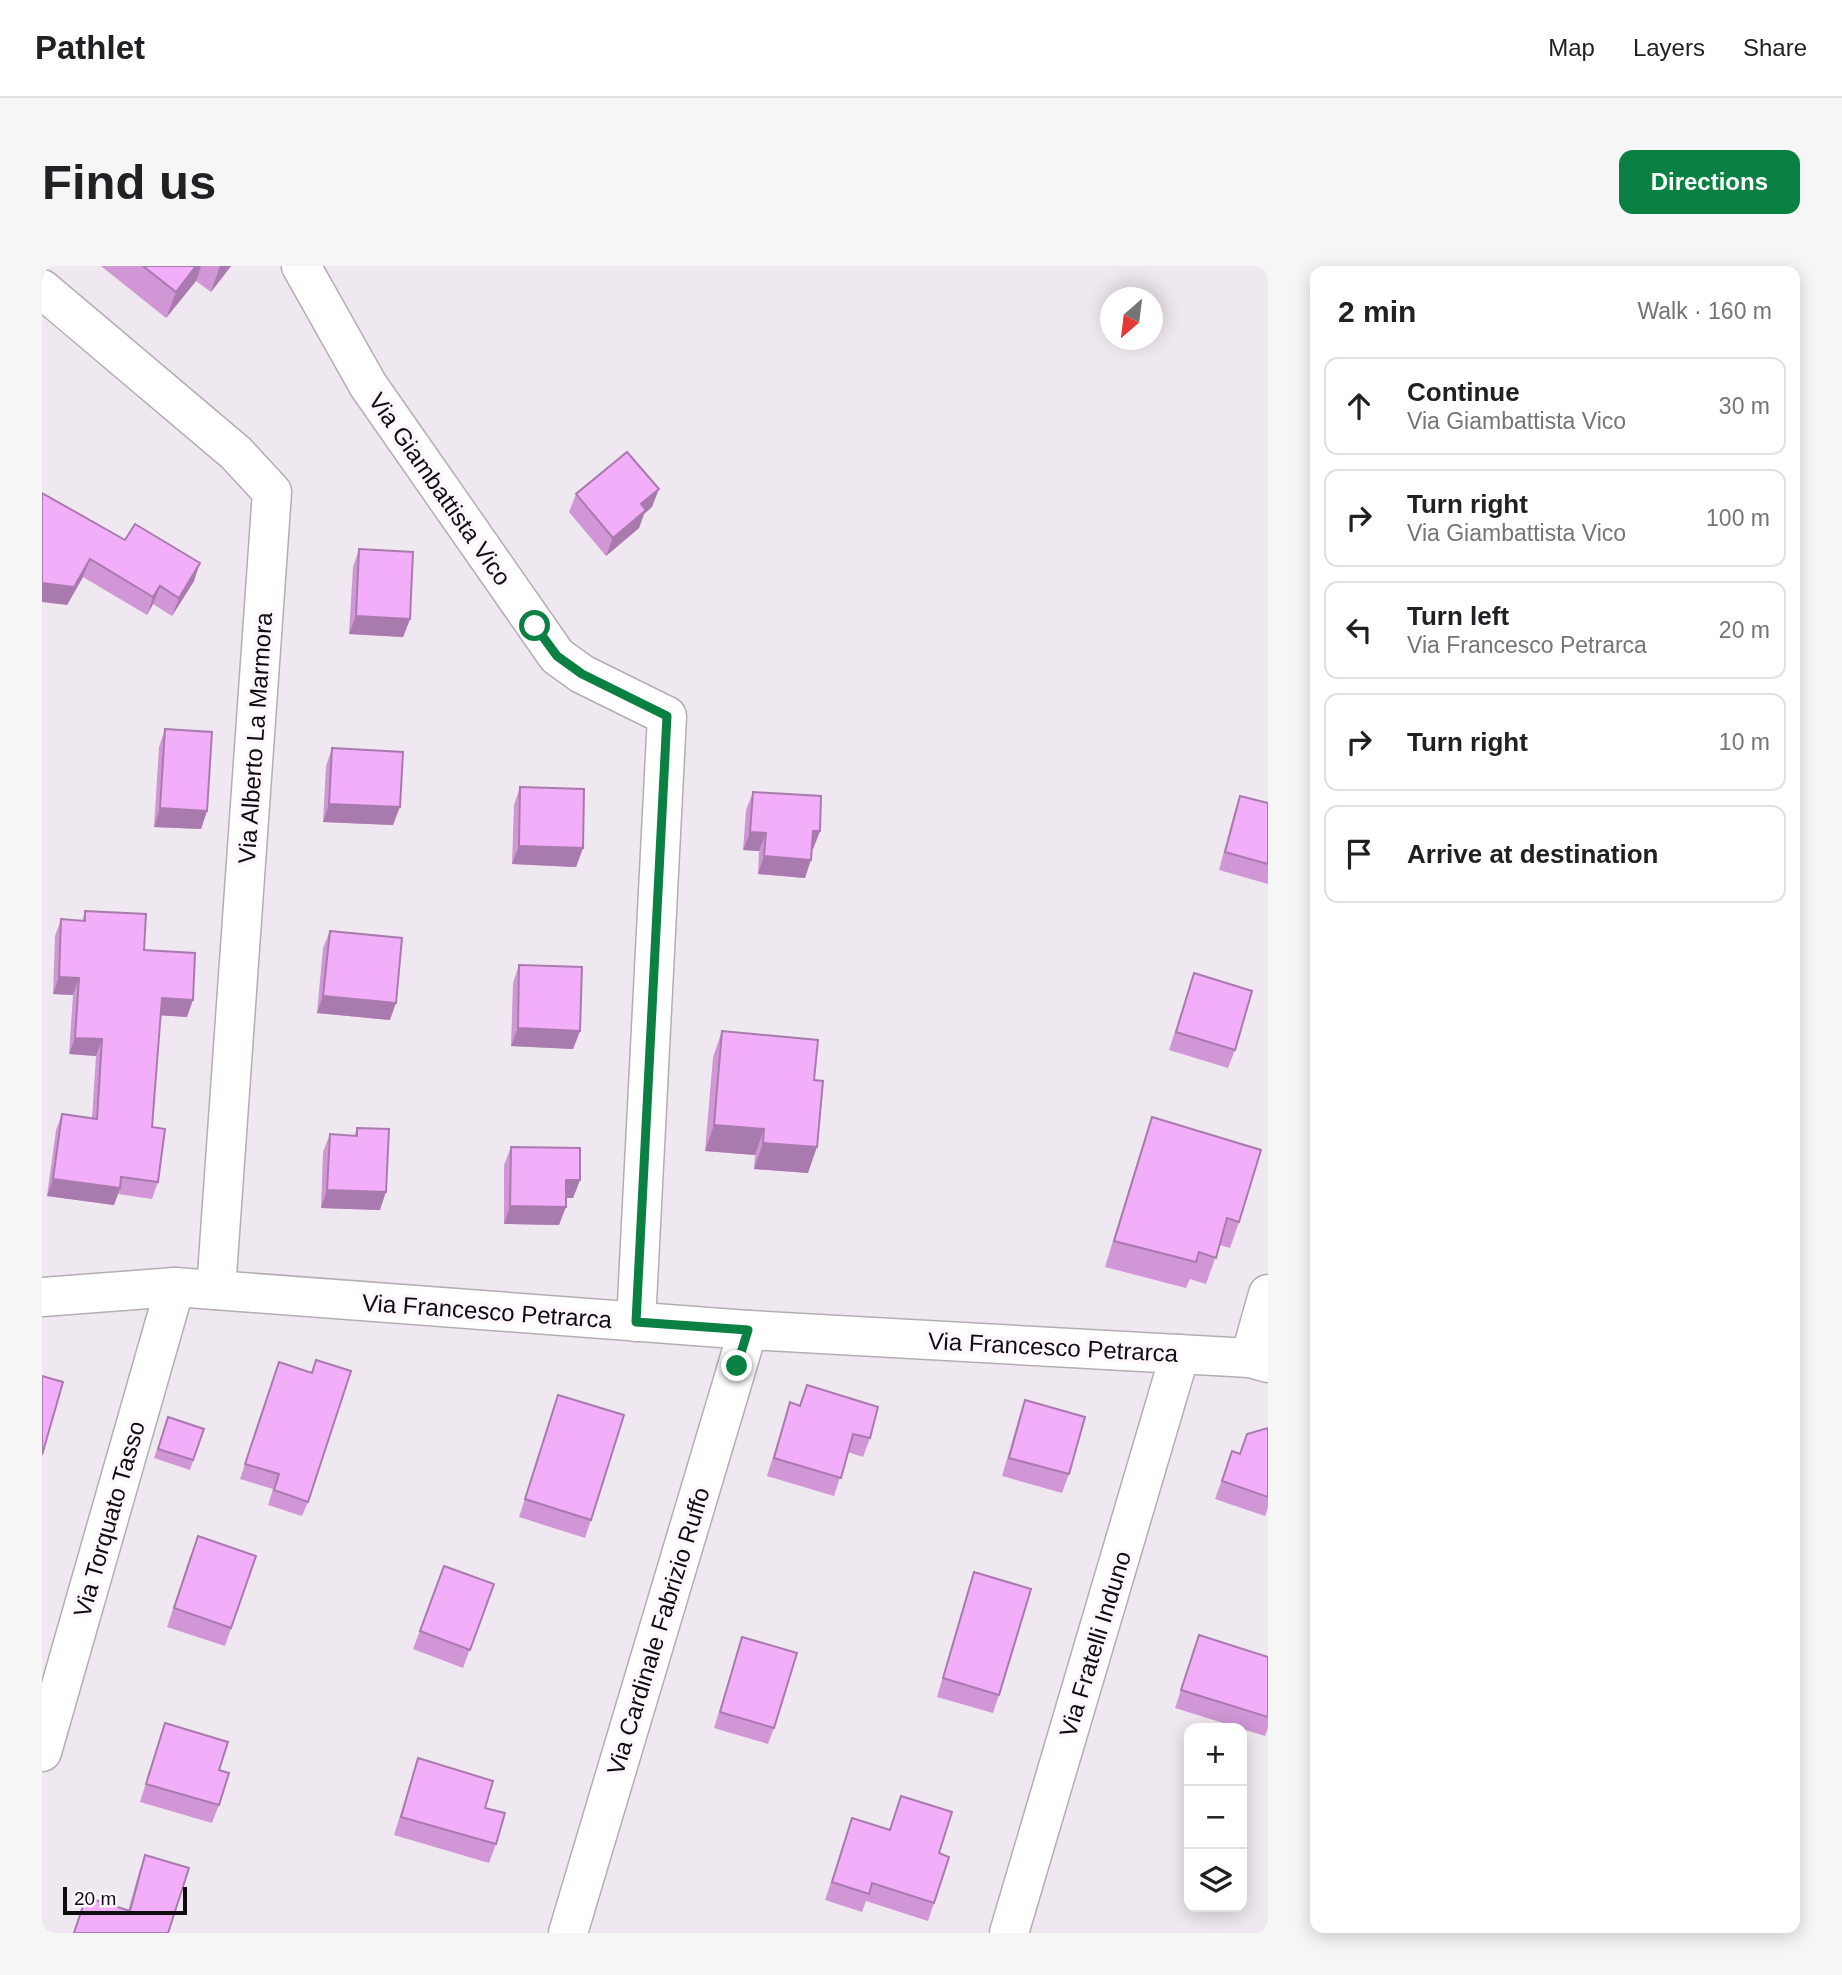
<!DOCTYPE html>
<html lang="en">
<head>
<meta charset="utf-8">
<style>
	:root { --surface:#fff; --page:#f6f6f6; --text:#202124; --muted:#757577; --line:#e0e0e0; --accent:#0b8043 }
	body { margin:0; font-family:Helvetica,sans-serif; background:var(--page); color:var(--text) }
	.controls { position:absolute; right:21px; bottom:21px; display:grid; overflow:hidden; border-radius:14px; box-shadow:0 4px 18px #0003 }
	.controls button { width:63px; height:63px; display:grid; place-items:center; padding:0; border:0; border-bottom:2px solid var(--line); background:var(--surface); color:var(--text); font:35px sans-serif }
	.compass { position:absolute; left:1058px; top:21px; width:63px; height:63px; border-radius:50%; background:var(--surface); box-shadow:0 4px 18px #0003; rotate:208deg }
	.scale { position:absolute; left:21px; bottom:18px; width:124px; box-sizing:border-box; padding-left:7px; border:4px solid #100d10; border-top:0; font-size:19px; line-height:24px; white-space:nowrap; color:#100d10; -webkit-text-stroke:5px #fdf6fd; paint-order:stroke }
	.stop { position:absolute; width:21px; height:21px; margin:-16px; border:5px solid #0b8043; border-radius:50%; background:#fff }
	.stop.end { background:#0b8043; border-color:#fff; box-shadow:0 2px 7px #0008 }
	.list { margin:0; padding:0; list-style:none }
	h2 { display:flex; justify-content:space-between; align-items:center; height:91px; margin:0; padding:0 28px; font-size:30px }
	h2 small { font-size:23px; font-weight:400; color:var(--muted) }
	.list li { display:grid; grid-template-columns:46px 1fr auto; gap:21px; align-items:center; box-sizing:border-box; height:98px; margin:0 14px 14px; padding:0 14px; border:2px solid var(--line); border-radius:14px }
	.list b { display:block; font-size:26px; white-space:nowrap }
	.list p { margin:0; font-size:23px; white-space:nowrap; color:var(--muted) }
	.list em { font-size:23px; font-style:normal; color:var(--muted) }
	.icon { flex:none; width:38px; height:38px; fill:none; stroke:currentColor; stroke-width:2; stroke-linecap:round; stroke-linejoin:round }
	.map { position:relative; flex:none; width:1226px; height:1667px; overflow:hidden; border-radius:14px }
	header { display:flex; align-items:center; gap:42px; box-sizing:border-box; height:98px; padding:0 35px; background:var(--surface); border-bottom:2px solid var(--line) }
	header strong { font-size:33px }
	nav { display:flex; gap:38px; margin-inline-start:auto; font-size:24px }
	.intro { display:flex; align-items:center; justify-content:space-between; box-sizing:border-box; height:168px; padding:0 42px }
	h1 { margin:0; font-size:49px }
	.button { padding:18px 32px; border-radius:14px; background:var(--accent); color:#fff; font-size:24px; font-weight:700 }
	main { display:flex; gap:42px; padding:0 42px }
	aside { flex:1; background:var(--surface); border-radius:14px; box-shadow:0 4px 18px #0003 }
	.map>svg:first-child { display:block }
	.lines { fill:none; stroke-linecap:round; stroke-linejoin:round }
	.minor-casing { stroke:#b4adb4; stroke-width:41 }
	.minor { stroke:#fff; stroke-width:38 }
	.wall { fill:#d096d5 }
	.shaded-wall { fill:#a97aae }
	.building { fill:#f2aef8; stroke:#a97aae; stroke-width:2 }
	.route { stroke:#0b8043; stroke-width:9 }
	.labels { text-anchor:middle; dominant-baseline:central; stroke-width:7; stroke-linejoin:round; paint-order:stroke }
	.street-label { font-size:24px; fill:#100d10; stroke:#fdf6fd }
</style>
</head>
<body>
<header>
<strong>Pathlet</strong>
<nav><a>Map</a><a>Layers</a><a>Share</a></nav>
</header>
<div class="intro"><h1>Find us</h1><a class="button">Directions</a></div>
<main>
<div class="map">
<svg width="1226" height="1667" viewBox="0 0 1226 1667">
	<rect width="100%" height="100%" fill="#f0e8f0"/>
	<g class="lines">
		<defs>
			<g id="minor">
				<path d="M 259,0 L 326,119 L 515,390 L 540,408 L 625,450 L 594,1056"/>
				<path d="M 0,23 L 194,187 L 230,226 L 174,1024"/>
				<path d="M 0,1031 L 133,1021 L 706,1064 L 1208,1092 L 1226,1097"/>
				<path d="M 1208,1092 L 1226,1028"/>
				<path d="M 0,1486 L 133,1021"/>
				<path d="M 526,1667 L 706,1064"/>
				<path d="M 967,1667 L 1138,1088"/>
			</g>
		</defs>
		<use href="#minor" class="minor-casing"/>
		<use href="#minor" class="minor"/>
	</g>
	<g class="wall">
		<path d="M 59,0 L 189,0 L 169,26 L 154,15 L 124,52 Z"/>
		<path d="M 0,227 L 152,315 L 130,350 L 111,338 L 105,349 L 41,311 L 25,339 Z"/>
		<path d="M 534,228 L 610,241 L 602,248 L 597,262 L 564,290 L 527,246 Z"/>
		<path d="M 317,283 L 368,353 L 361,371 L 307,368 L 311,301 Z"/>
		<path d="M 123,463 L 165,545 L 159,563 L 112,561 L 117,481 Z"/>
		<path d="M 290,482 L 351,559 L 281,556 L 284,500 Z"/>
		<path d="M 478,521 L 541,582 L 534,601 L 470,598 L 472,539 Z"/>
		<path d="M 711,526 L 778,565 L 771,583 L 770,583 L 763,612 L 716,608 L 717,585 L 701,584 L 704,544 Z"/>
		<path d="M 1198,530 L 1226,537 L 1226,618 L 1177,604 L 1192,548 Z"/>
		<path d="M 43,645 L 102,684 L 145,751 L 118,749 L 110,861 L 116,916 L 110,933 L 76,928 L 72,939 L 5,930 L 14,864 L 20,848 L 50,852 L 54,790 L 27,788 L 31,729 L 11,728 L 13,670 L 19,653 L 40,655 Z"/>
		<path d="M 288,665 L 348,754 L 275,747 L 281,682 Z"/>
		<path d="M 477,699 L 538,765 L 531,783 L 469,780 L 471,717 Z"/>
		<path d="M 1152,707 L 1193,784 L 1186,802 L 1127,784 Z"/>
		<path d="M 680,765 L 772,814 L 766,907 L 712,903 L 713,889 L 663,885 L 671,791 Z"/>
		<path d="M 1110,851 L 1197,956 L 1188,982 L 1178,979 L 1164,1018 L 1148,1013 L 1144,1022 L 1063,1001 L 1101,877 Z"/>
		<path d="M 315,862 L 338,944 L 279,942 L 281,886 L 288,868 L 312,870 Z"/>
		<path d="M 469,881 L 538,914 L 531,932 L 524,932 L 517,959 L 462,958 L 462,899 Z"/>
		<path d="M 274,1094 L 266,1236 L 260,1250 L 226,1239 L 231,1223 L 198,1213 L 232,1111 L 269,1107 Z"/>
		<path d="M 765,1119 L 828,1172 L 821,1191 L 806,1186 L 792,1230 L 725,1210 L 742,1155 L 748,1136 L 757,1140 Z"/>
		<path d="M 516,1129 L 549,1254 L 543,1272 L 477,1251 Z"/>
		<path d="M 983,1134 L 1027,1208 L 1020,1227 L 960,1210 L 977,1152 Z"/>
		<path d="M 126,1151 L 162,1163 L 148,1204 L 112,1192 Z"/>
		<path d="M 1226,1162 L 1226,1241 L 1223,1250 L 1173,1233 L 1190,1185 L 1198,1188 Z"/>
		<path d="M 149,1288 L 214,1290 L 183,1380 L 125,1361 Z"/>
		<path d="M 402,1300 L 452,1318 L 421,1402 L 371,1383 Z"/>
		<path d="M 932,1306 L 957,1429 L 951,1447 L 895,1431 L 926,1324 Z"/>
		<path d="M 1157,1369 L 1226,1391 L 1226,1462 L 1223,1470 L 1133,1442 Z"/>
		<path d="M 700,1371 L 732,1462 L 726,1478 L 672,1462 Z"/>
		<path d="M 123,1457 L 177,1504 L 177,1539 L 170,1557 L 98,1536 Z"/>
		<path d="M 376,1492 L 443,1542 L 454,1578 L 447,1597 L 352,1569 Z"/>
		<path d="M 859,1530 L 897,1587 L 892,1637 L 886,1655 L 824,1635 L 820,1646 L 783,1634 L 810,1552 L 847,1564 Z"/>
		<path d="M 103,1589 L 126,1667 L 32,1667 L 44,1631 L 86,1645 L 97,1606 Z"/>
	</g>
	<g class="shaded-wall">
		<path d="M 154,0 L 159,0 L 154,15 L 124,52 L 134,26 Z"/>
		<path d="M 178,0 L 189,0 L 169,26 Z"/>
		<path d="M 617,223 L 610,241 L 602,248 L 597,262 L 564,290 L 571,272 L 599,238 Z"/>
		<path d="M 48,293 L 41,311 L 25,339 L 0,336 L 0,317 Z"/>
		<path d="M 158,297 L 152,315 L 130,350 L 137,332 Z"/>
		<path d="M 118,320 L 111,338 L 105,349 L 111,331 Z"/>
		<path d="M 314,350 L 368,353 L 361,371 L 307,368 Z"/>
		<path d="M 287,538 L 358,541 L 351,559 L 281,556 Z"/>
		<path d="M 118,542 L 165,545 L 159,563 L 112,561 Z"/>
		<path d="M 771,565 L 778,565 L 771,583 L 764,583 Z"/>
		<path d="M 708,566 L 724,567 L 717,585 L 701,584 Z"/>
		<path d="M 477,580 L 541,582 L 534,601 L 470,598 Z"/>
		<path d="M 722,590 L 769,594 L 763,612 L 716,608 Z"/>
		<path d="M 17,711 L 37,712 L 31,729 L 11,728 Z"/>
		<path d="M 281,730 L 354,737 L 348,754 L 275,747 Z"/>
		<path d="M 120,732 L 151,734 L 145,751 L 114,749 Z"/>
		<path d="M 476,762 L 538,765 L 531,783 L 469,780 Z"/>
		<path d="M 33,772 L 60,773 L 54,790 L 27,788 Z"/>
		<path d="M 672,859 L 722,863 L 713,889 L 663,885 Z"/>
		<path d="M 721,877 L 775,881 L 766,907 L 712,903 Z"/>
		<path d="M 11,913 L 78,922 L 72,939 L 5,930 Z"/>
		<path d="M 524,914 L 538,914 L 531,932 L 518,932 Z"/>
		<path d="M 285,924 L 344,926 L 338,944 L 279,942 Z"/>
		<path d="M 468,940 L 524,941 L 517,959 L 462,958 Z"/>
	</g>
	<g class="building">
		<path d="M 101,0 L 154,0 L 134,26 Z"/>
		<path d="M 585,186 L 617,223 L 599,238 L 604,244 L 571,272 L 534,228 Z"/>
		<path d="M 0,227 L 83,274 L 93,258 L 158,297 L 137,332 L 118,320 L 111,331 L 48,293 L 32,321 L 0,317 Z"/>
		<path d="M 317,283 L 371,286 L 368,353 L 314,350 Z"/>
		<path d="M 123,463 L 170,466 L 165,545 L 118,542 Z"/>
		<path d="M 290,482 L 361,486 L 358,541 L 287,538 Z"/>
		<path d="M 478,521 L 542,523 L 541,582 L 477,580 Z"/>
		<path d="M 711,526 L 779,530 L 778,565 L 771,565 L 769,594 L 722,590 L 724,567 L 708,566 Z"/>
		<path d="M 1198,530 L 1226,537 L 1226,598 L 1183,586 Z"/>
		<path d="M 43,645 L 104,648 L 102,684 L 153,687 L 151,734 L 120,732 L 110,861 L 123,863 L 116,916 L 79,911 L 78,922 L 11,913 L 20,848 L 55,853 L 60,773 L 33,772 L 37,712 L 17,711 L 19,653 L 43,655 Z"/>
		<path d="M 288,665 L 360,672 L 354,737 L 281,730 Z"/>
		<path d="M 477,699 L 540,701 L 538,765 L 476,762 Z"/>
		<path d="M 1152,707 L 1210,725 L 1193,784 L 1134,766 Z"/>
		<path d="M 680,765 L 776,774 L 772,814 L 781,815 L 775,881 L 721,877 L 722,863 L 672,859 Z"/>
		<path d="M 1110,851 L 1219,884 L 1197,956 L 1185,952 L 1174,992 L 1157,986 L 1154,996 L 1072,975 Z"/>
		<path d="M 315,862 L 347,863 L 344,926 L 285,924 L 288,868 L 315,870 Z"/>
		<path d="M 469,881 L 538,882 L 538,914 L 524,914 L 524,941 L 468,940 Z"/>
		<path d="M 274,1094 L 309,1105 L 266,1236 L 232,1224 L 237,1208 L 203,1198 L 237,1096 L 270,1107 Z"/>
		<path d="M 0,1110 L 21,1116 L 0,1189 Z"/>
		<path d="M 765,1119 L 836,1141 L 828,1172 L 811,1168 L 799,1212 L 732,1192 L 748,1136 L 758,1140 Z"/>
		<path d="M 516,1129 L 582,1149 L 549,1254 L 483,1233 Z"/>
		<path d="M 983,1134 L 1043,1151 L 1027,1208 L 967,1192 Z"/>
		<path d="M 126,1151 L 162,1163 L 151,1194 L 116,1183 Z"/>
		<path d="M 1226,1162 L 1226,1231 L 1180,1215 L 1190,1185 L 1198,1188 L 1205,1168 Z"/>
		<path d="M 156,1270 L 214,1290 L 189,1362 L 132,1342 Z"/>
		<path d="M 402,1300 L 452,1318 L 428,1384 L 378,1365 Z"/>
		<path d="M 932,1306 L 989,1323 L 957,1429 L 901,1412 Z"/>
		<path d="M 1157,1369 L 1226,1391 L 1226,1451 L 1139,1424 Z"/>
		<path d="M 700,1371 L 755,1387 L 732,1462 L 678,1446 Z"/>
		<path d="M 123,1457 L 186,1476 L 177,1504 L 187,1507 L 177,1539 L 104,1518 Z"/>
		<path d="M 376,1492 L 451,1515 L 443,1542 L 463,1547 L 454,1578 L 359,1551 Z"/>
		<path d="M 859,1530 L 910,1546 L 897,1587 L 907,1591 L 892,1637 L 830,1617 L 827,1628 L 790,1616 L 810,1552 L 848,1564 Z"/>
		<path d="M 103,1589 L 147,1602 L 126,1667 L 32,1667 L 44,1631 L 88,1645 Z"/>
	</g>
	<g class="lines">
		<path class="route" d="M 493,360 L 515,390 L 540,408 L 625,450 L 594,1056 L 706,1064 L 695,1100"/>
	</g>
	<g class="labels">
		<g class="street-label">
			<text transform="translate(398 223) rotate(55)">Via Giambattista Vico</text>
			<text transform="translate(213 472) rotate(-86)">Via Alberto La Marmora</text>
			<text transform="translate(445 1045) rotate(4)">Via Francesco Petrarca</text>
			<text transform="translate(1011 1081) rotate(3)">Via Francesco Petrarca</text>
			<text transform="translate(67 1253) rotate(-74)">Via Torquato Tasso</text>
			<text transform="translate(616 1365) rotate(-73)">Via Cardinale Fabrizio Ruffo</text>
			<text transform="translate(1053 1378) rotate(-73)">Via Fratelli Induno</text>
		</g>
	</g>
</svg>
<div class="controls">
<button>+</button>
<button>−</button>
<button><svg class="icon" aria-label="layers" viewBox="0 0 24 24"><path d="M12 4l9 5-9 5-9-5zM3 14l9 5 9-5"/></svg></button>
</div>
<svg class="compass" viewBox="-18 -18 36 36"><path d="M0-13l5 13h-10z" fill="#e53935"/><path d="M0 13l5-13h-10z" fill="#757577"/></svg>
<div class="scale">20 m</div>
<div class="stop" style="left:493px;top:360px"></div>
<div class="stop end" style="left:695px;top:1100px"></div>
</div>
<aside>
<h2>2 min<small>Walk · 160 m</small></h2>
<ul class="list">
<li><svg class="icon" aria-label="ahead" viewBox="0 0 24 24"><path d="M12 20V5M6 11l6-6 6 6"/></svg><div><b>Continue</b><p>Via Giambattista Vico</p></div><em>30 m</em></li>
<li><svg class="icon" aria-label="right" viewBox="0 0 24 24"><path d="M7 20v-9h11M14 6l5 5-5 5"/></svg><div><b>Turn right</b><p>Via Giambattista Vico</p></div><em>100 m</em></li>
<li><svg class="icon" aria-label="left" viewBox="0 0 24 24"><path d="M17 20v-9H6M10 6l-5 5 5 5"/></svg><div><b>Turn left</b><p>Via Francesco Petrarca</p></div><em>20 m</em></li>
<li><svg class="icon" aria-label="right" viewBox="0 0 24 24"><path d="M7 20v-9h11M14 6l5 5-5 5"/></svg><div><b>Turn right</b></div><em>10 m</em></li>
<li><svg class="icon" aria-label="arrive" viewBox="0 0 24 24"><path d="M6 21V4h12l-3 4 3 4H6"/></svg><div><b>Arrive at destination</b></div></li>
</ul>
</aside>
</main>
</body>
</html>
